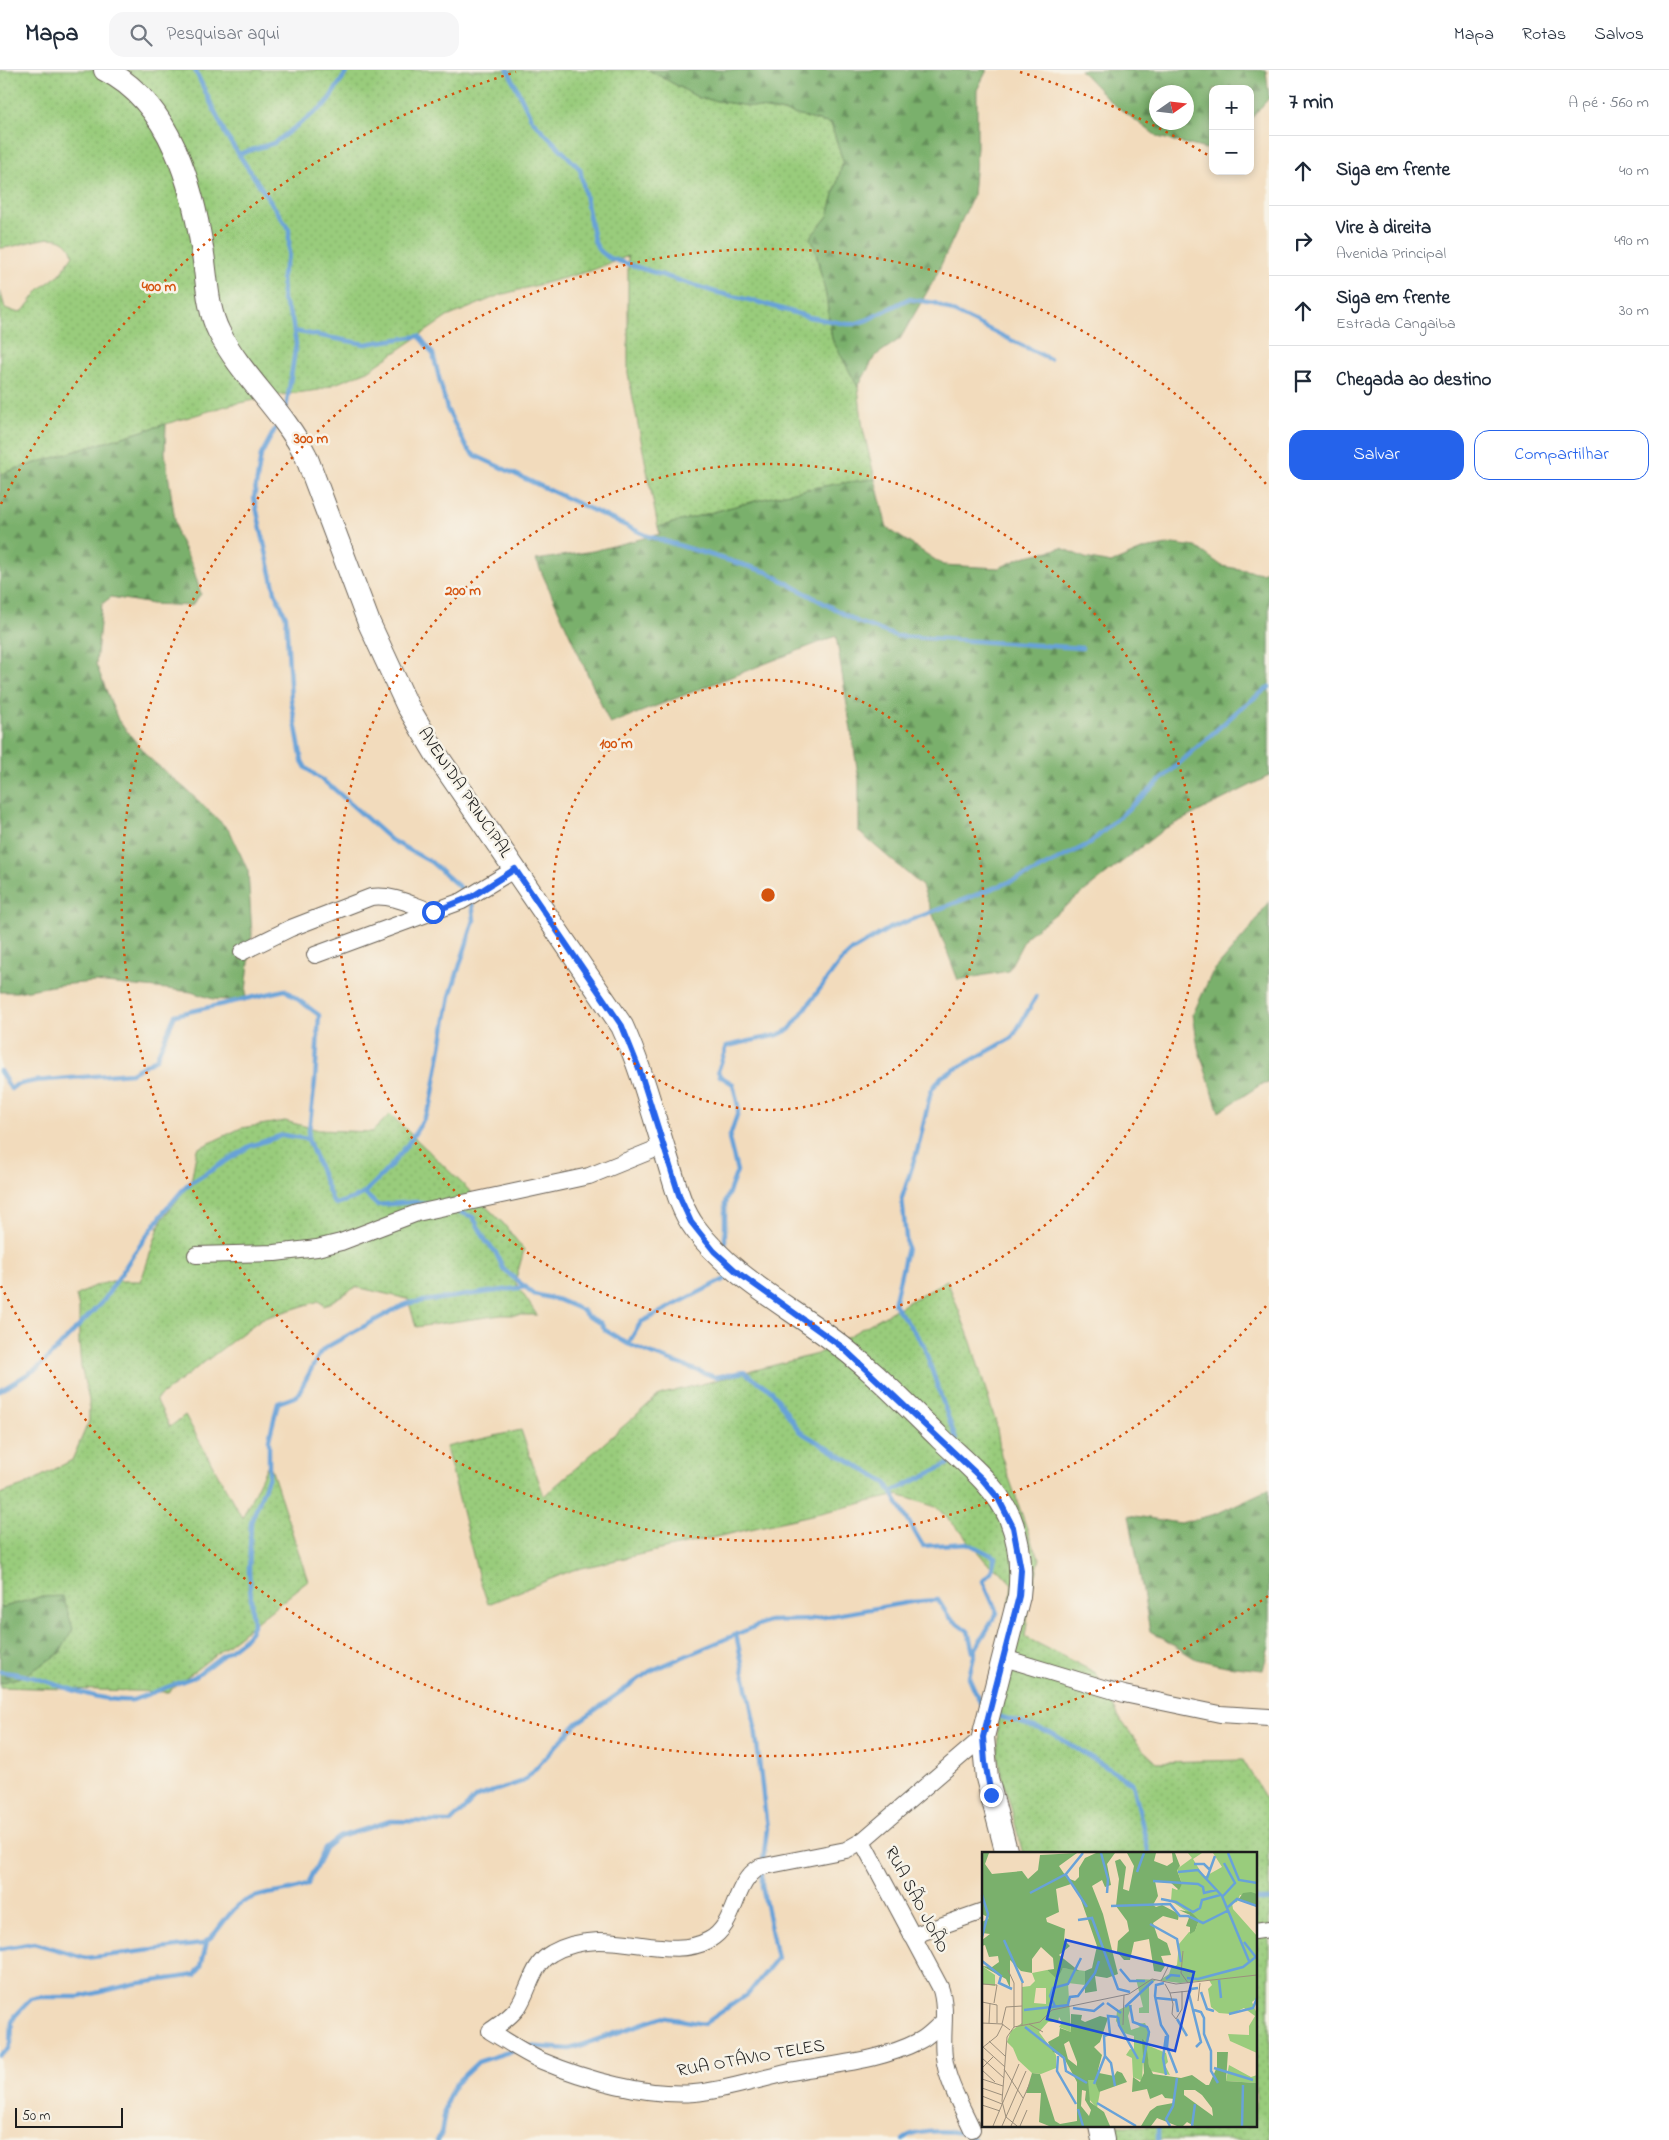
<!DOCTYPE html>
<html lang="pt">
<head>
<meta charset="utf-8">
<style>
	:root { --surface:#fff; --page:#f6f6f7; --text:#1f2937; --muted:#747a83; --line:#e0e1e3; --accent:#2563eb }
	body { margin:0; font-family:"Indie Flower",sans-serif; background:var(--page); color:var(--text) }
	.controls { position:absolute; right:15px; top:15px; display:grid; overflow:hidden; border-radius:10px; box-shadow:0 2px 8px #0003 }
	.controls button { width:45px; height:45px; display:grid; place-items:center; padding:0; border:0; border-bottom:1px solid var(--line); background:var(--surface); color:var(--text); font:25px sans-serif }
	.compass { position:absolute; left:1149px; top:15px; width:45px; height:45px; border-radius:50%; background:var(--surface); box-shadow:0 2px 8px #0003; rotate:76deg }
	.scale { position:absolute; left:15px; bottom:12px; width:108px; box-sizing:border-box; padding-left:5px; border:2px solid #1c1c1c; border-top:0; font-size:14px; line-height:18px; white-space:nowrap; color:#1c1c1c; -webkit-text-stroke:4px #f7f3e8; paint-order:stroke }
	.stop { position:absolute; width:15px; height:15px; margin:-11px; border:4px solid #2563eb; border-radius:50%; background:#fff }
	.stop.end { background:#2563eb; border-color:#fff; box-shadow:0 1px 5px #0008 }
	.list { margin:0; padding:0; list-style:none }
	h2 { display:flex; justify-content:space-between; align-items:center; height:65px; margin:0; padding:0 20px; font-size:21px }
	h2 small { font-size:16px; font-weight:400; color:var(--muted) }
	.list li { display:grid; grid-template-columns:32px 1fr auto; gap:15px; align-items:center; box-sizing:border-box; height:70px; padding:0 20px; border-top:1px solid var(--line) }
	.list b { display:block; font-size:19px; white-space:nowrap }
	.list p { margin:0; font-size:16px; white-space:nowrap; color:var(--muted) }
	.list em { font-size:16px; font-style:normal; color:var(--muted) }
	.actions { display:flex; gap:10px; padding:15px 20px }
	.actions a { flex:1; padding:11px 0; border:1px solid var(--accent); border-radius:15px; text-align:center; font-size:18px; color:var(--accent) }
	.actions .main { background:var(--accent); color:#fff }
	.icon { flex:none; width:28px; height:28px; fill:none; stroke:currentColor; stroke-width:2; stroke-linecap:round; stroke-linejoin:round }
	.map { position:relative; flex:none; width:1269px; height:2070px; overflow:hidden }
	header { display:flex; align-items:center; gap:30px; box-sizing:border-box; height:70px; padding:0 25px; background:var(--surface); border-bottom:1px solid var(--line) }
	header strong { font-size:24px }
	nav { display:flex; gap:28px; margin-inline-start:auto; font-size:18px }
	.search { width:350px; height:45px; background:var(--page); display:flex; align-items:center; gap:12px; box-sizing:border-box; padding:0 18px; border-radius:15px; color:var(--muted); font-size:19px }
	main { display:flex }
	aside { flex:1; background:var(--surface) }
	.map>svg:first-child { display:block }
	.grass { fill:url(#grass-dots); stroke:#5a744c }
	.forest { fill:url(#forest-firs); stroke:#4b6644; fill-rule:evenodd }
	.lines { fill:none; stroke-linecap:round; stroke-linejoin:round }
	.stream { stroke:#68a2d8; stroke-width:4.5 }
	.street-casing { stroke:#675f54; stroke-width:18 }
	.secondary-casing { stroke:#675f54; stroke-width:24 }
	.street { stroke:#fff; stroke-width:16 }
	.secondary { stroke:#fff; stroke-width:22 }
	.route { stroke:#2563eb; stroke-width:6 }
	.ring { fill:none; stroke:#d4530e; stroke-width:2.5; stroke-dasharray:2.5 5 }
	.labels { text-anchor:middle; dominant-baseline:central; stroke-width:5; stroke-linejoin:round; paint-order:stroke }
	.street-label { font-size:18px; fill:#1c1c1c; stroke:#f7f3e8 }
	.inset-river { fill:none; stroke:#68a2d8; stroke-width:2.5 }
	.inset-road { fill:none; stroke:#9c8f7c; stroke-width:1 }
	.view { fill:#1d4ed8; fill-opacity:0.15; stroke:#1d4ed8; stroke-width:2.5 }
	.inset-edge { fill:none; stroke:#1c1c1c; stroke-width:2.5 }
	.centre { fill:#d4530e; stroke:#f7f3e8; stroke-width:2.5 }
	.ring-label { font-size:15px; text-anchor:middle; font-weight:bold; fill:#d4530e; stroke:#f7f3e8; stroke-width:5; stroke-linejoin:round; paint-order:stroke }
</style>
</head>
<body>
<header>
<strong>Mapa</strong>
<div class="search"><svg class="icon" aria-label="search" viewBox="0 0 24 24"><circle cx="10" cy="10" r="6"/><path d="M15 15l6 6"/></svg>Pesquisar aqui</div>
<nav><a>Mapa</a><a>Rotas</a><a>Salvos</a></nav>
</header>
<main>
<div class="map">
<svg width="1269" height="2070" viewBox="0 0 1269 2070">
	<defs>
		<pattern id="grass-dots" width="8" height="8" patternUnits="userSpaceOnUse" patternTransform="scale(1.25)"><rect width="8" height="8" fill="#99cc7c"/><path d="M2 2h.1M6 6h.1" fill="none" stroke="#83af6b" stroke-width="1.8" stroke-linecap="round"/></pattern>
		<pattern id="forest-firs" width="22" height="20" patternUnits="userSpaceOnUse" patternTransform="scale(1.25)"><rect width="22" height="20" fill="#7ab06c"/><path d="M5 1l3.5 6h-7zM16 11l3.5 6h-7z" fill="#638e58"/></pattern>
	</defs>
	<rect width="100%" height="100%" fill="#f7f3e8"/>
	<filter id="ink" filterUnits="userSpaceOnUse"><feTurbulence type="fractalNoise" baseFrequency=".02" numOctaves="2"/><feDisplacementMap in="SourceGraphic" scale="10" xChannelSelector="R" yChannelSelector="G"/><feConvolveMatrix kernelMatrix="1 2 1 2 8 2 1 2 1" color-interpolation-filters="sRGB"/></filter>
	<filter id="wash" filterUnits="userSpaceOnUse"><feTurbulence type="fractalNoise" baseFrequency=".0096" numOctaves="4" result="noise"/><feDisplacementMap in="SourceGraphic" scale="20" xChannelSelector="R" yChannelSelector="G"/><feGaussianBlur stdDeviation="1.12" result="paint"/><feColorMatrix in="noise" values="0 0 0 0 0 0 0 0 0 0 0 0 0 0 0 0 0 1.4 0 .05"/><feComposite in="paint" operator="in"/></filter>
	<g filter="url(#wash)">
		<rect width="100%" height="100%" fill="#f2dbbc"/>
		<g class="grass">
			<path d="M 0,0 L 649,0 L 699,28 L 785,42 L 831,54 L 843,91 L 828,146 L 810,168 L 814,175 L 826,225 L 832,269 L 858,317 L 863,359 L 875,409 C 801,416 729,438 658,457 L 628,303 L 628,186 L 590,201 L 500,225 L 447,247 L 368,301 L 319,320 L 280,325 L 229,335 L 6,402 L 0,406 L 0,220 L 5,238 L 16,242 L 23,241 L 40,219 L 60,204 L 73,185 C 64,152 24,178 0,178 Z"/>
			<path d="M 390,1044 L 503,1153 L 524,1180 L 515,1212 L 537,1245 L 501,1245 L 416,1257 L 408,1229 L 356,1217 L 324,1236 L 319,1231 L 261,1249 L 156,1329 L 170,1357 L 185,1345 L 242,1448 L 269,1392 L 308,1511 L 168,1622 L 0,1617 L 0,1613 L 24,1606 L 40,1527 L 0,1538 L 0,1424 L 23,1416 L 72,1390 L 89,1351 L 89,1330 L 81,1297 L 79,1273 L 79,1238 L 76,1226 L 92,1217 L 112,1211 L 141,1211 L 161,1151 L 191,1112 L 197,1079 L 241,1058 L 285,1051 L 319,1060 L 372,1062 Z"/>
			<path d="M 947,1210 L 971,1272 L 996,1353 L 1001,1385 L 1033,1476 L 1040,1488 L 1030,1528 L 1025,1567 L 1096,1603 L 1120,1649 L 1142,1679 L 1156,1692 L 1243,1690 L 1269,1734 L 1269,2070 L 1113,2070 L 1109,2056 L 1255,2056 L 1255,1784 L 1023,1784 L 998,1689 L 997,1643 L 1012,1514 L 1000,1501 L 987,1493 L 962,1463 L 936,1437 L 898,1425 L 573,1500 L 488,1534 L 477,1501 L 446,1377 L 521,1360 L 544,1426 L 659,1325 L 817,1284 Z"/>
		</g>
		<g class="forest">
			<path d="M 649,0 L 987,0 L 977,20 L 977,77 L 973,126 L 934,210 L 900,269 L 875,286 L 858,317 L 832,269 L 826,225 L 814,175 L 810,168 L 828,146 L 843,91 L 831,54 L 785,42 L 699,28 Z"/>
			<path d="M 1080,0 L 1266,0 L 1269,28 L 1250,50 L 1250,19 L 1213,19 L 1213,76 L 1206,79 L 1158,67 L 1112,33 ZM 1156,22 L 1186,22 L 1186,52 L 1156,52 Z"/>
			<path d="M 166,354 L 165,383 L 177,464 L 192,495 L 201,524 L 191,536 L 152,534 L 111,527 L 102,534 L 96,594 L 118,650 L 148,687 L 188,721 L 230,761 L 248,801 L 252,864 L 245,931 L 213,929 L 191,922 L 167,919 L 95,912 L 58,915 L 17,922 L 0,922 L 0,406 L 6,402 Z"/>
			<path d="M 875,409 L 887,458 L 943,495 L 999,498 L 1023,487 L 1062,478 L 1085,488 L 1111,493 L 1144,479 L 1173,474 L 1196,477 L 1222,496 L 1262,503 L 1269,500 L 1269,706 L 1164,759 L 1026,867 L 1008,901 L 958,910 L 922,816 L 859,762 L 859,710 L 836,566 L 610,654 L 536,490 L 593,481 L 660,464 L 658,457 C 729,438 801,416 875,409 Z"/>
			<path d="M 1269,831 L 1269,1013 L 1260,1015 L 1219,1042 L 1198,978 L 1193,944 L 1212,903 L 1250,859 Z"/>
			<path d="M 1269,1419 L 1269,1576 L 1263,1600 L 1226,1596 L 1196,1589 L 1150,1561 L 1129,1445 L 1180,1453 L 1216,1444 Z"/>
			<path d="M 63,1526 L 73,1559 L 60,1583 L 24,1606 L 0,1613 L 0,1538 L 40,1527 Z"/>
		</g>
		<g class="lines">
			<g class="stream">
				<path d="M 195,0 L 227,67 L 289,159 L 289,185 L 282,204 L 283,230 L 292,249 L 296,274 L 286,339"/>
				<path d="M 508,0 L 532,50 L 580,99 L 594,170 L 598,179 L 609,188 L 715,222 L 758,232 L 809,247 L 847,254 L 854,254 L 867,250 L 908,229 L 935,233 L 1050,289"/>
				<path d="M 239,84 L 274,73 L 326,34 L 348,0"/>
				<path d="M 294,261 L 365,274 L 419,266 L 433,284 L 447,339 L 467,378 L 474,385 L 648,466 L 767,502 L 858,552 L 896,566 L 1082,578"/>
				<path d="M 275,359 L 261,385 L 254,428 L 275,522 L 286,547 L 291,629 L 302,691 L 306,698 L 334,719 L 391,770 L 431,792 L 464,821"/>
				<path d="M 0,1001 L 11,1019 L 16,1015 L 35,1011 L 131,1003 L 156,989 L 175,945 L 285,920 L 319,945 L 315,1011 L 308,1069 L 333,1132 L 336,1134 C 344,1131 358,1128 364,1123 C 391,1098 416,1067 431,1034 L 450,926 L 474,850 L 472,832"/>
				<path d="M 364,1123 L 377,1135 L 415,1132 L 433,1134"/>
				<path d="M 457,1141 L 473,1147 L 487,1173 L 495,1181 L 504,1200 L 534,1224 L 559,1230 L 582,1240 L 587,1246 L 601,1253 L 605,1260 L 628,1274 L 660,1287 L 715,1307 L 744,1302 L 772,1321 L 799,1361 L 886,1413 L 923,1476 L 967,1473 L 995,1487 L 991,1502 L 983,1511 L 997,1543 L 976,1578 L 969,1607 L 982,1637"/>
				<path d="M 725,1175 L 725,1133 L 737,1101 L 729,1069 L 738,1042 L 738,1036 L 733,1014 L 720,1006 L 718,1001 L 727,976 L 778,965 L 790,959 L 840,892 L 853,880 L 890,858 L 1030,804 L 1089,774 L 1241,638 L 1269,617"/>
				<path d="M 628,1274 L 641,1252 L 731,1206"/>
				<path d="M 0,1321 L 39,1297 L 49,1287 L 104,1230 L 135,1182 L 164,1142 L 186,1116 L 250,1076 L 283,1065 L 308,1069"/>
				<path d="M 956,1370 L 923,1274 L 894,1234 L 907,1178 L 902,1128 L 918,1078 L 931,1021 L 941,1007 L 1012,968 L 1036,927"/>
				<path d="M 892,1422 L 950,1393"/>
				<path d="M 736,1564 L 755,1657 L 767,1758 L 763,1792"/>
				<path d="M 0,1602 C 45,1604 87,1633 133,1630 L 194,1607 L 243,1570 L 250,1562 L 253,1555 L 249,1501 L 251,1452 L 269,1406 L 269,1369 L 278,1333 L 297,1326 L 320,1283 L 325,1278 L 399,1237 L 409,1233 L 526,1217"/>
				<path d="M 995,1645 L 1050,1662 L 1132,1713 L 1134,1718 L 1149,1784"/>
				<path d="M 1255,1830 L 1269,1830"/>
				<path d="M 0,1879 L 34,1873 L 86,1888 L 202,1874 C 219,1865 226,1842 243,1832 C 263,1820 289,1825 308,1814 L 325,1778 L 339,1767 L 390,1751 L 451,1752 L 476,1727 L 524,1711 L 577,1653 L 650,1601 L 768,1551 L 807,1550 L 911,1532 L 938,1530 L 949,1547 L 968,1561 L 973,1582"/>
				<path d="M 524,1976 L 570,1979 L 662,1947 L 704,1954 L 749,1923 L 777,1888 L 762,1816 L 762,1803"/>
				<path d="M 0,1986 L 9,1978 L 11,1973 L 12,1952 L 15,1946 L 31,1929 L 40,1927 L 79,1927 L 134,1914 L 195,1905 L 201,1896 L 207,1871"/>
				<path d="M 1158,2056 L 1158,2070"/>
				<path d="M 437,2070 L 441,2065 L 447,2030 L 455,2014 L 478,1992 L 515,1980"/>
				<path d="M 903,2070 C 913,2060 947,2060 961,2063 C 966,2064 971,2067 975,2070"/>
			</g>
		</g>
	</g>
	<g filter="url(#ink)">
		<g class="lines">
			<defs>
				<g id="street">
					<path d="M 242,882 L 291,858 L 371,827 C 393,824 412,835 433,842"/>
					<path d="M 315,885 L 462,831 L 515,799"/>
					<path d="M 196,1185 L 275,1183 L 317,1178 L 341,1172 L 417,1143 L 589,1106 L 663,1076"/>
					<path d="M 1004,1588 L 1124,1624 L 1220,1644 L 1269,1647"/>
					<path d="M 862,1771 L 846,1780 L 760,1797 C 732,1813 738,1854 709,1870 C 667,1894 605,1852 552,1883 C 532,1894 530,1919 518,1937 C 511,1947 500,1954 490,1961 C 507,1971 524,1983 542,1991 C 584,2009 648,2027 694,2023 C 730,2020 766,2006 802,2000 C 842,1993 882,1990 919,1971 C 928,1967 935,1958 943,1952"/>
					<path d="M 1255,1861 L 1269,1859"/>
					<path d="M 912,1866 L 983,1841"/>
					<path d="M 972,2059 C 962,2037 947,2012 944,1987 C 941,1964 948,1939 940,1917 L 862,1771 L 983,1667"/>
				</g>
				<g id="secondary">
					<path d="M 105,0 C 171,33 193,117 203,184 C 207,209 207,238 219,262 C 242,307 283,340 306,386 L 369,553 L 407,635 L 436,684 L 622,956 C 641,997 652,1041 666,1085 C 674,1109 679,1137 695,1158 C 728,1203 781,1232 826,1265 C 868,1295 904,1333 941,1369 C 966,1393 996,1416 1010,1448 C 1020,1473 1022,1500 1019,1526 L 983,1667 L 987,1708 L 1007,1784"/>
					<path d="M 1100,2056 L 1103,2070"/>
				</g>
			</defs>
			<use href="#street" class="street-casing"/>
			<use href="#secondary" class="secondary-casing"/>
			<use href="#street" class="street"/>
			<use href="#secondary" class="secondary"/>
		</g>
	</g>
	<g class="lines" filter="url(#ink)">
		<path class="route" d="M 433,842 L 473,826 L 515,799 L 622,956 L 640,1001 L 680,1128 L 691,1152 L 714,1181 L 737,1202 L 842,1277 L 982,1409 L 998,1428 L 1013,1457 L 1021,1500 L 1019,1526 L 983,1667 L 985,1692 L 991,1725"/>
	</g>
	<g class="ring">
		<circle cx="768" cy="825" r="215"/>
		<circle cx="768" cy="825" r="431"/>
		<path d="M1266 1236A646 646 0 1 1 1266 414"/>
		<path d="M1268 1526A861 861 0 0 1 1 1216M1 434A861 861 0 0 1 516 2M1020 2A861 861 0 0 1 1211 87"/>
	</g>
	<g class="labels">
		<g class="street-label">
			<text transform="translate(464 723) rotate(56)">AVENIDA PRINCIPAL</text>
			<text transform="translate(916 1830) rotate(62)">RUA SÃO JOÃO</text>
			<text transform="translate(751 1989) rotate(-10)">RUA OTÁVIO TELES</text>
		</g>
	</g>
	<g transform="translate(982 1782)">
		<rect width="275" height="275" fill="#f2dbbc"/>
		<path d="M 206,1 L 220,1 L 211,7 L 222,25 L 240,15 L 231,1 L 275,1 L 275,42 L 258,43 L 255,50 L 250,51 L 251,57 L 275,84 L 275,146 L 270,150 L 275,162 L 275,201 L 248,189 L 246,182 L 267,183 L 267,174 L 273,164 L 262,156 L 249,162 L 237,161 L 229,155 L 226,137 L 230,133 L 227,128 L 198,131 L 174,128 L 167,133 L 167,161 L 157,161 L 157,156 L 161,155 L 154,127 L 178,128 L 187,122 L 189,116 L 195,113 L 197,92 L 207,80 L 213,79 L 217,68 L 189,49 L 190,36 L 195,38 L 200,32 L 195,17 L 210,6 ZM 0,114 L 13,123 L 13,134 L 0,132 ZM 81,116 L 103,119 L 103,133 L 86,131 L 89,180 L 77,175 L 80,170 L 77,165 L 76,170 L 66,170 L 57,180 L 74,203 L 74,216 L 59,222 L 50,221 L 36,208 L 31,196 L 25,190 L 29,179 L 40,171 L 40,135 L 48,134 L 53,129 L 50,121 L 65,118 L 74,125 ZM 54,136 L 64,136 L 64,152 L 52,151 ZM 146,153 L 150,153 L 146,164 L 149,178 L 158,175 L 155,172 L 163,171 L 168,182 L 165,193 L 184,201 L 186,210 L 183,213 L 188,223 L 168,219 L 162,187 L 160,229 L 151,225 L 150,206 L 144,203 L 148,197 L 152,198 L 152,184 L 142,181 L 134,169 L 135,159 ZM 247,213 L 269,225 L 275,223 L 275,231 L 244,229 ZM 106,228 L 112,228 L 118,240 L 115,256 L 106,246 Z" fill="#99cc7c" fill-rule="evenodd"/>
		<path d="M 0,1 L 7,1 L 3,12 L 10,22 L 40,19 L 46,27 L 56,18 L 58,3 L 95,1 L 77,14 L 85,26 L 93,29 L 97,25 L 97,16 L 103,6 L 114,1 L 133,1 L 125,12 L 129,33 L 123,35 L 120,28 L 110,34 L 121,62 L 136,122 L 125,126 L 113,124 L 115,139 L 103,141 L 103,119 L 110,116 L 115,94 L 98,45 L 89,32 L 74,37 L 77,60 L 64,66 L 65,70 L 83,77 L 82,88 L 88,94 L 77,103 L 97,119 L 81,116 L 75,127 L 65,118 L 72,117 L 71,106 L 59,95 L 50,107 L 50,121 L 39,119 L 28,108 L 28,136 L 24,127 L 0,114 L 10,115 L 17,110 L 16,104 L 7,105 L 3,93 L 0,94 L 0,88 L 8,82 L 0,81 L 0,70 L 7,66 L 0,62 ZM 145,1 L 174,1 L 172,9 L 185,14 L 191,10 L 190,1 L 193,1 L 198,14 L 195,18 L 200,32 L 197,38 L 188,30 L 173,29 L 176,44 L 171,53 L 174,55 L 180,53 L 197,62 L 196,68 L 181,64 L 171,71 L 176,86 L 185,91 L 189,103 L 179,104 L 183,114 L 179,120 L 172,119 L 167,87 L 152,90 L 148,108 L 142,108 L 135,100 L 136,89 L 147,79 L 145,69 L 134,54 L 137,27 L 133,9 L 138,7 L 144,15 L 141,37 L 147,39 L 152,14 ZM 269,40 L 275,42 L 275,53 L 256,48 L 261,41 ZM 197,58 L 209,60 L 217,68 L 213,79 L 208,82 L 208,75 L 204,74 L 208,63 ZM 89,162 L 100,163 L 99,168 L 103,170 L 118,164 L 126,166 L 118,190 L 112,195 L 120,203 L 116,218 L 117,221 L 132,224 L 135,219 L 140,221 L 145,230 L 117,240 L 112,228 L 106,228 L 108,250 L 122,260 L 128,274 L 67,274 L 57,270 L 59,241 L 44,241 L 50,221 L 58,222 L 73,269 L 78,272 L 95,269 L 95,230 L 81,204 L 71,200 L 66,190 L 77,184 L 78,176 L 89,180 ZM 87,189 L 95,210 L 95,214 L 86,207 L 82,192 ZM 100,238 L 104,239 L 103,248 L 109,258 L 107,264 L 99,254 ZM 160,187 L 164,190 L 167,214 L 171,222 L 199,226 L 210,223 L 224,233 L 227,233 L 235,215 L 235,200 L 246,200 L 244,229 L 275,231 L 275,274 L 212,274 L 205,270 L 201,274 L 195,274 L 175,266 L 169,274 L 159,274 L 168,259 L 175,254 L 191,251 L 193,247 L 183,246 L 180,242 L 168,247 L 165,237 L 150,240 L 151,225 L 158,230 L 162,221 ZM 202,238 L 213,238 L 220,243 L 230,256 L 231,264 L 202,243 Z" fill="#7ab06c" fill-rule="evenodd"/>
		<path class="inset-river" d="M 119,1 L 126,27 L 125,41M 246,1 L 257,28 L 275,31M 212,12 L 222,12 L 227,17M 155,20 L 162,1M 196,20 L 216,18 L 240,44 L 267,109M 84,23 L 105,55M 225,26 L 233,4M 171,29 L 216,32 L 221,35 L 222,41 L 234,38M 48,41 L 84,22 L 101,1M 0,43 L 6,62 L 0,85M 241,44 L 253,31 L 242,11M 179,47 L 194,50 L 211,60 L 218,56 L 220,48 L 238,43M 129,54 L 188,52 L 198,64 L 206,64 L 221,71 L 247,58M 246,55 L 255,47 L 275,54M 96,68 L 110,66 L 136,137 L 148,140M 168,72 L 195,87 L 199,110M 22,88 L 41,131M 262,90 L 273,104M 0,109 L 19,124 L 17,131 L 30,137M 138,117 L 148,129 L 163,129M 205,126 L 216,127 L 261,115 L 275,104M 184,127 L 189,123 L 198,124M 237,128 L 239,146M 182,131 L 174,133 L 173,144 L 179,173 L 186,184 L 185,195 L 195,221M 219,140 L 225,157 L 232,159M 174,146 L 194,148 L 196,160M 125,151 L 139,161M 86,152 L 88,145 L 96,144 L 113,121 L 117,109M 148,153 L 151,170 L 165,175 L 167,180 L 161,211M 73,154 L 68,144 L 71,136 L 86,132 L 99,106M 143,155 L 171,129M 91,156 L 112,159 L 122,151M 42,158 L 87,153M 212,158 L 219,160 L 222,166 L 222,182 L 229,199 L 229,219 L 236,231M 247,162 L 271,156 L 275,146M 136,165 L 137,173 L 156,207M 195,167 L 205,184M 43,175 L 82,206 L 84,219 L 105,231M 184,184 L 181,206 L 184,223M 214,195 L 219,190 L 207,142 L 209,137 L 216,136M 76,204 L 75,219 L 94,252M 123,204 L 129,211 L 133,234M 232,216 L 271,228M 112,232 L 123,204 L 122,184 L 128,182 L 126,164 L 136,165M 115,251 L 154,274M 96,257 L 101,274M 188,274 L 184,267 L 191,254 L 195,226M 210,274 L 213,252M 260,274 L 261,233"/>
		<path class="inset-road" d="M 201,99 L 199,121 L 206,131M 26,118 L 32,131 L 32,175M 179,129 L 187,113M 0,132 L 15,133 L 12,151M 183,132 L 188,141 L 207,139M 188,141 L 191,152 L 190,162 L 194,167 L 200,157 L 200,139M 216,149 L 218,131M 0,150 L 15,153 L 15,171M 0,171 L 20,172 L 28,178M 7,171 L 8,151M 20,172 L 24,155 L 40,154M 47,172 L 61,180M 40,173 L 40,131M 141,173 L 142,143M 7,189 L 23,204M 1,195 L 23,215M 0,196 L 15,184 L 21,172M 0,206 L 22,226M 0,216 L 11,205M 22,217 L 41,246M 0,218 L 13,230M 0,227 L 21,234M 0,236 L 20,243M 0,244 L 20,252M 0,253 L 18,259M 11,274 L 37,212M 20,274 L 44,219M 29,274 L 48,231M 35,274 L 24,265 L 20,249 L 25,185 L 32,175 L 58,170 L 70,158 L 147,142 L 170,127 L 194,132 L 275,123M 38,274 L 45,258"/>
		<path class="view" d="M 84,88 L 212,120 L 193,199 L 65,167 Z"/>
		<rect width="275" height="275" class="inset-edge"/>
	</g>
	<circle cx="768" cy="825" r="8" class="centre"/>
	<g class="ring-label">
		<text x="159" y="221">400 m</text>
		<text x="311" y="373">300 m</text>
		<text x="463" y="525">200 m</text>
		<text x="616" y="678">100 m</text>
	</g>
</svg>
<div class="controls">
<button>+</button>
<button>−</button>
</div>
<svg class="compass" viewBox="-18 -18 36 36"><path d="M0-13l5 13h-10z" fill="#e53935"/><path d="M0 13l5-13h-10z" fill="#747a83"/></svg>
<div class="scale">50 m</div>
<div class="stop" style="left:433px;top:842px"></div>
<div class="stop end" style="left:991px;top:1725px"></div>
</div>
<aside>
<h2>7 min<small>A pé · 560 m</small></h2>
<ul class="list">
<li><svg class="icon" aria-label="ahead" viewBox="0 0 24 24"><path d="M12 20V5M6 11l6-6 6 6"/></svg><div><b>Siga em frente</b></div><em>40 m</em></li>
<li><svg class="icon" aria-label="right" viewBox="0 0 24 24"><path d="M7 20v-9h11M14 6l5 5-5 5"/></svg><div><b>Vire à direita</b><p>Avenida Principal</p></div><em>490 m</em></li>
<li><svg class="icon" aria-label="ahead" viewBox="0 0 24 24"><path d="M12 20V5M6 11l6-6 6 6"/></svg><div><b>Siga em frente</b><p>Estrada Cangaiba</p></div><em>30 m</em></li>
<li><svg class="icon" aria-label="arrive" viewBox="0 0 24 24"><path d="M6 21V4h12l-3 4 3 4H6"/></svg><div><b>Chegada ao destino</b></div></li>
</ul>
<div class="actions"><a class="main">Salvar</a><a>Compartilhar</a></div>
</aside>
</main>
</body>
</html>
